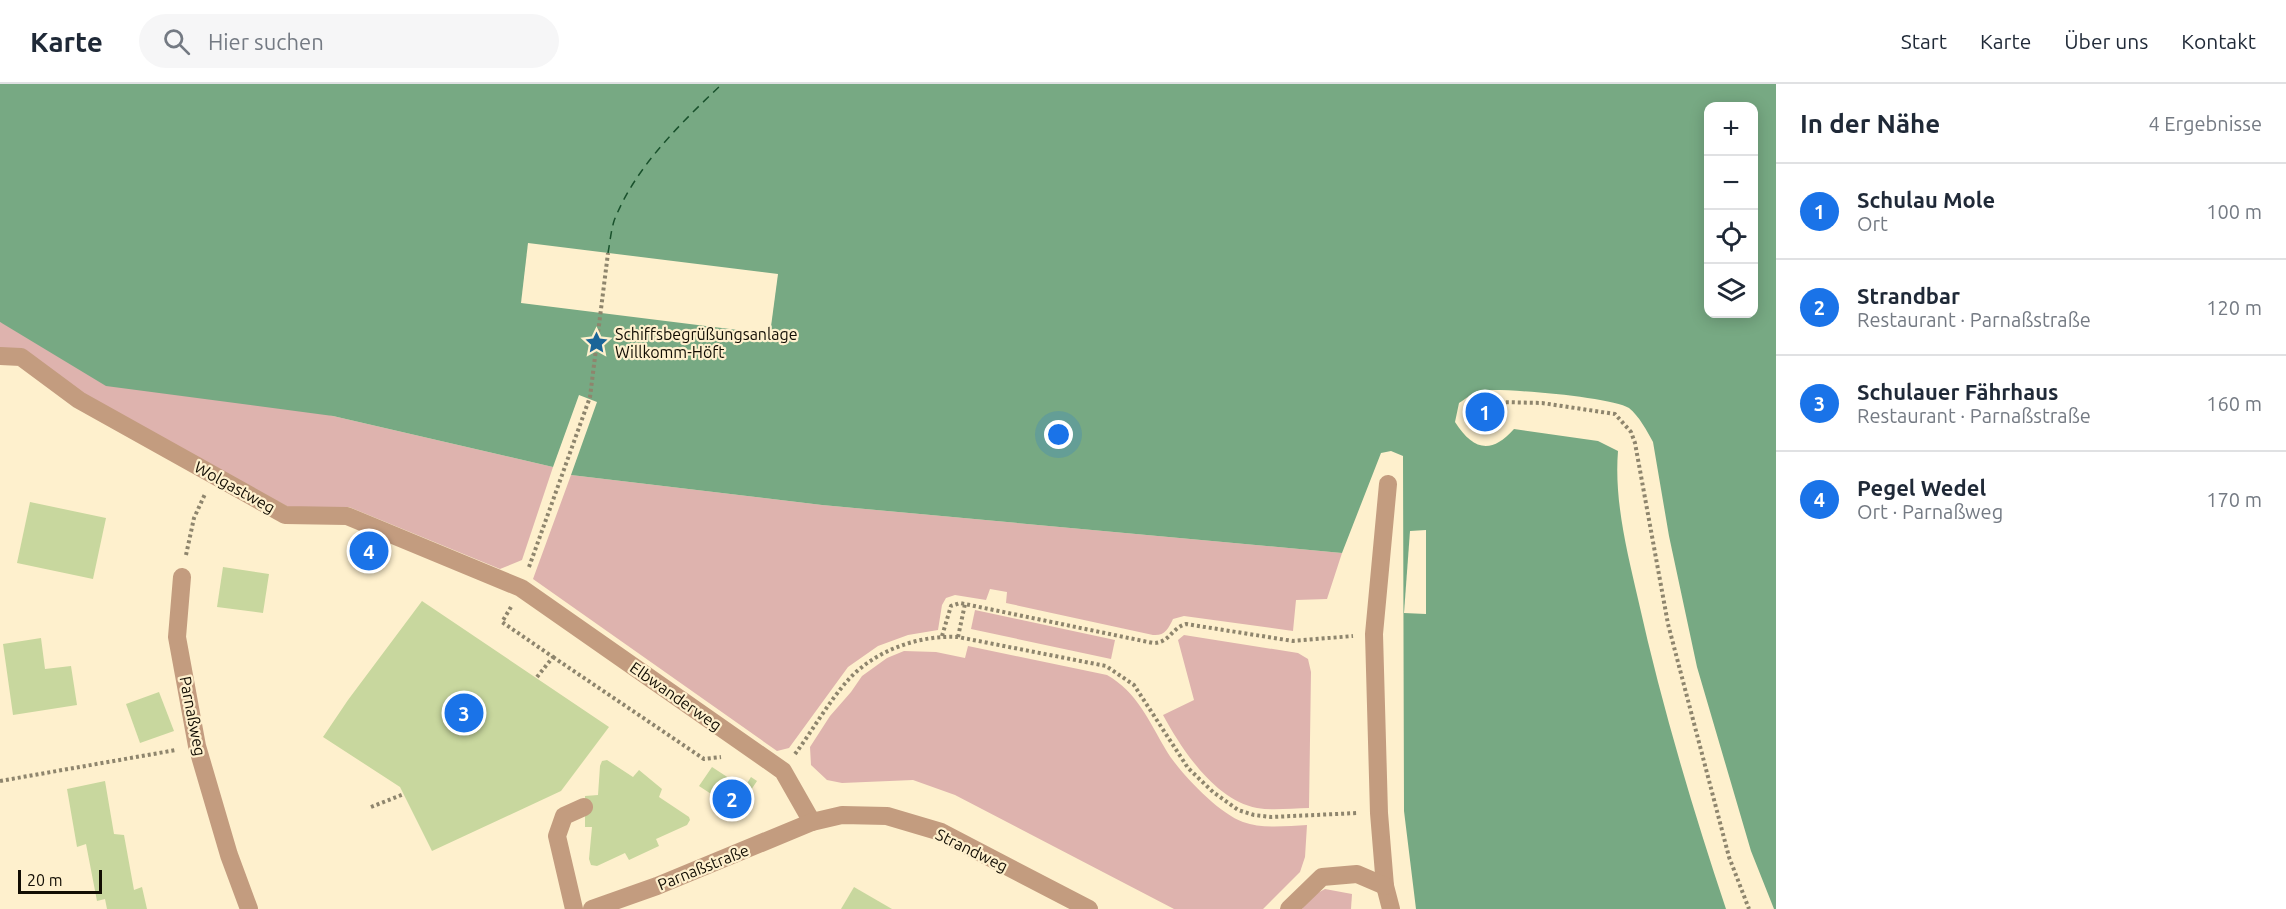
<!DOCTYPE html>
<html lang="de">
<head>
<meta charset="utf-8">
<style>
	:root { --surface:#fff; --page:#f6f6f7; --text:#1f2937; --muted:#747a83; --line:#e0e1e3; --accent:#1a73e8 }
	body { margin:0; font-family:Ubuntu,sans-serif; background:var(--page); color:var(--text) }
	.controls { position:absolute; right:18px; top:18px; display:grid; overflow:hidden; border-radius:12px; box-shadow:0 3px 15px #0003 }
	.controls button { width:54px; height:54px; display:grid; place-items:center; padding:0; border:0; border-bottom:2px solid var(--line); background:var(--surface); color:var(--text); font:30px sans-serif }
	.scale { position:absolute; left:18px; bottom:15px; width:84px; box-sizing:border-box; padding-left:6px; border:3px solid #120d03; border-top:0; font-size:16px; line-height:21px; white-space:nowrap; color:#120d03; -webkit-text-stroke:4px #fef0cd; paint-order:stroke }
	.you { position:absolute; left:1059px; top:351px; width:21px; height:21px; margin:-15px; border:4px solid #fff; border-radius:50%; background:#1a73e8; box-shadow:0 0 0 9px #1a73e833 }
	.badge { display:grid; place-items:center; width:39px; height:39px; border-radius:50%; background:var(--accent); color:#fff; font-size:20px; font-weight:700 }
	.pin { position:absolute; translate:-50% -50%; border:3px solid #fff; box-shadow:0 2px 6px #0006 }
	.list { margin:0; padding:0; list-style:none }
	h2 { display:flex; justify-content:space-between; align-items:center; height:78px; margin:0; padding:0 24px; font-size:26px }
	h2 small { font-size:20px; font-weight:400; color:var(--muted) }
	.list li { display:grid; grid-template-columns:39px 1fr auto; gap:18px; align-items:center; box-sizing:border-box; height:96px; padding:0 24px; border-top:2px solid var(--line) }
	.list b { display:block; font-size:22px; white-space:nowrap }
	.list p { margin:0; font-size:20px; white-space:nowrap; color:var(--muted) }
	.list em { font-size:20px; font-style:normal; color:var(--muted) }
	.icon { flex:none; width:33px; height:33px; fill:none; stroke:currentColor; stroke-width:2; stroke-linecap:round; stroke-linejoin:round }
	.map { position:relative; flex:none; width:1776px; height:825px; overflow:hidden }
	header { display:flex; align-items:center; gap:36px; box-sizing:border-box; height:84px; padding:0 30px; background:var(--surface); border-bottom:2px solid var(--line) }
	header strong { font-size:28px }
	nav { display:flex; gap:33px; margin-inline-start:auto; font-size:21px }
	.search { width:420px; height:54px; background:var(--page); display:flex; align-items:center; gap:15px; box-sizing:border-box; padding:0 21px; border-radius:33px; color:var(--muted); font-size:22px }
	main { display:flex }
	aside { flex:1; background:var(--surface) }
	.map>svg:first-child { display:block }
	.green { fill:#deb3ae }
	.water { fill:#77a983; fill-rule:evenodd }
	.pier { fill:#fef0cd }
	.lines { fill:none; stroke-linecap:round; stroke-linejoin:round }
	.ferry { stroke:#19512c; stroke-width:1.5; stroke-dasharray:8 6; stroke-linecap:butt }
	.building { fill:#c8d79e }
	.path { stroke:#8e856d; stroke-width:4; stroke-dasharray:3 3; stroke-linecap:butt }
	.minor { stroke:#c39c7f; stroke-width:18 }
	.labels { text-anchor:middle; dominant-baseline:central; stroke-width:4.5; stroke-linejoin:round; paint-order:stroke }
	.poi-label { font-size:16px; fill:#120d03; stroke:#fef0cd; text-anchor:start }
	.street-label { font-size:16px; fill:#120d03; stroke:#fef0cd }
</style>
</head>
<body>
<header>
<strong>Karte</strong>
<div class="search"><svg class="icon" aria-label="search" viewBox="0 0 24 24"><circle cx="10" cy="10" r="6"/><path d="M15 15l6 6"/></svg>Hier suchen</div>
<nav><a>Start</a><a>Karte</a><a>Über uns</a><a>Kontakt</a></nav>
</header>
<main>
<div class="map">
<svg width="1776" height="825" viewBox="0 0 1776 825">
	<rect width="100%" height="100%" fill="#fef0cd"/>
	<g class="green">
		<path d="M 0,238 L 333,332 L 553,383 L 522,476 L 500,485 L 349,423 L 292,425 L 0,272 Z"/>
		<path d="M 571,391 L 822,421 L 1342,469 L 1327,515 L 1296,516 L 1293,547 L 1184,532 L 1173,535 C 1168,545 1165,552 1153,551 L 1006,519 L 1007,508 L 990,505 L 986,516 L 955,511 L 946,514 L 942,521 L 938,546 L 908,551 L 878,562 L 848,583 L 789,664 L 777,667 L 533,495 Z"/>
		<path d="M 975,526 L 1115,556 L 1111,575 L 971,545 Z"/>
		<path d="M 1184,551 L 1298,569 L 1308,575 L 1311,588 L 1309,724 C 1292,724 1274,727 1257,724 C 1215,716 1182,666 1163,631 L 1194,616 L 1178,556 Z"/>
		<path d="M 968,562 L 1107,591 C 1137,608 1149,637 1166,666 C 1179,688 1218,729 1243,738 C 1262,745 1287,742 1307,741 L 1305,773 L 1300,788 L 1263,825 L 1174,825 L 955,711 L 913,696 L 842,699 L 827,696 L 811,681 L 810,663 L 830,632 L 851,608 L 862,592 L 887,574 L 904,567 L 936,568 L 965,574 Z"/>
		<path d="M 1325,805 L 1352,810 L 1351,825 L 1302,825 L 1308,814 Z"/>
	</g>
	<path class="water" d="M 0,0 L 1776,0 L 1776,825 L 1774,825 L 1751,767 L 1697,583 L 1669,452 L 1653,358 C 1647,347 1639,332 1629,324 C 1612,313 1499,303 1478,307 C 1472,309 1464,316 1459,319 L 1455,338 C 1473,366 1491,371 1514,345 L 1598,357 L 1618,367 C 1614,416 1627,467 1638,515 C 1661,619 1692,723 1726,825 L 1416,825 L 1404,727 L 1403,372 L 1391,367 L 1381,369 L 1342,469 L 822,421 L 571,391 L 597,318 L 579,311 L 553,383 L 333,332 L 106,302 L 0,238 ZM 1708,22 L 1754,22 L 1754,230 L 1708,230 Z"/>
	<g class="pier">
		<path d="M 528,159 L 778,190 L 770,250 L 521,219 Z"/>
		<path d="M 1426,446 L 1426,530 L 1404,529 L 1410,447 Z"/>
	</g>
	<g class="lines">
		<path class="ferry" d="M 608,169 C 610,158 611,147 614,137 C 635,83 681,39 722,0"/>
	</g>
	<g class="building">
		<path d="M 30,418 L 106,434 L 93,495 L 17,479 Z"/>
		<path d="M 364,457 L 380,464 L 373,478 L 358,471 Z"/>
		<path d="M 223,483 L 269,490 L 263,529 L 217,523 Z"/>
		<path d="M 422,517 L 609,643 L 561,707 L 432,767 L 400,703 L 323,653 L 348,616 Z"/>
		<path d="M 41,554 L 45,585 L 71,582 L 77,621 L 13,631 L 3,560 Z"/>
		<path d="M 159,608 L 174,647 L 140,659 L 126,620 Z"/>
		<path d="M 607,676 L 633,693 L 639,686 L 662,705 L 659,713 L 689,733 L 690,736 L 687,741 L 656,755 L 659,762 L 629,776 L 625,769 L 597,782 L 591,781 L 589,775 L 592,743 L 585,743 L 585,712 L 598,711 L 600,682 L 602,677 Z"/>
		<path d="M 712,683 L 744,704 L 751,693 L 757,697 L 737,727 L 699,702 Z"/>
		<path d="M 105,697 L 114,750 L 124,751 L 134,806 L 142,803 L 147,825 L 107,825 L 105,815 L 97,817 L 86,760 L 77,763 L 67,705 Z"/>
		<path d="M 854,803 L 892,825 L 841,825 Z"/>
	</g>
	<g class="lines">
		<g class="path">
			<path d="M 1485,328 L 1499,318 L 1542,319 L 1615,330 L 1631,348 L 1635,359 L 1668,540 L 1729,773 L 1749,825"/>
			<path d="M 186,471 L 194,434 L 205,410"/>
			<path d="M 529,483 L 590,313 L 608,169"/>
			<path d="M 511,523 L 502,538 L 553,573 L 537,593"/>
			<path d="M 942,552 L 951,522 L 960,519 L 1153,559 C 1170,559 1171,544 1186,540 L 1293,557 L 1353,552"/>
			<path d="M 958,553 L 965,520"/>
			<path d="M 553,573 L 704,675 L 721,673"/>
			<path d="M 795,670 C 813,646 829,617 849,595 C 876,566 919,551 958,553 L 1106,582 L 1134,601 L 1188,684 L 1213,708 L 1238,726 L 1254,731 L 1271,733 L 1358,729"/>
			<path d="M 0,697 L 176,666"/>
			<path d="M 371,723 L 404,710"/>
		</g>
		<g class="minor">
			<path d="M 0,272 L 21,273 L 79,316 L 285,431 L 347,432 L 521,504 L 783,687 L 812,738"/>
			<path d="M 1388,400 L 1374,550 L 1379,729 L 1385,802 L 1391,825"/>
			<path d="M 182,493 L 177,553 L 197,662 L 229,771 L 249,825"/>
			<path d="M 574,825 L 557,752 L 564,732 L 584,723"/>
			<path d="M 592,825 L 657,802 L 812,738 L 842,731 L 887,732 L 941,748 L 1089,825"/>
			<path d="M 1289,825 L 1322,793 L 1357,790 L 1385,802"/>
		</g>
	</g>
	<defs>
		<symbol id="sight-bare" viewBox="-9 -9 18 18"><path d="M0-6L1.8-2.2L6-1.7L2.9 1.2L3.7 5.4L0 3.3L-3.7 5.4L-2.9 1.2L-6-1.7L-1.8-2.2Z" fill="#1b6598" stroke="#fef0cd" stroke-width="2.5" paint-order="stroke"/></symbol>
	</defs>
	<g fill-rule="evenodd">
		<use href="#sight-bare" x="580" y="242" width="33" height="33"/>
	</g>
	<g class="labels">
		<g class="poi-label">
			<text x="615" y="250">Schiffsbegrüßungsanlage<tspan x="615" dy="18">Willkomm-Höft</tspan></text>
		</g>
		<g class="street-label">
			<text transform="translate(235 403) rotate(29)">Wolgastweg</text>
			<text transform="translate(676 612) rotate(35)">Elbwanderweg</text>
			<text transform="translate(193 632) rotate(79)">Parnaßweg</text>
			<text transform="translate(972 766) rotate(26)">Strandweg</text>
			<text transform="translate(703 783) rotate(-22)">Parnaßstraße</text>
		</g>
	</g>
</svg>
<div class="controls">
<button>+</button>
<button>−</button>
<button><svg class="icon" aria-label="locate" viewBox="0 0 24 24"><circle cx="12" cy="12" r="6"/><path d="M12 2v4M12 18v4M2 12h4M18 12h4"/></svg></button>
<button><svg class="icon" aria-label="layers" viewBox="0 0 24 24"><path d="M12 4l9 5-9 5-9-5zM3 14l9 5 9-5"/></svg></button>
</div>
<div class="scale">20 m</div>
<div class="you"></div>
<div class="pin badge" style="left:1485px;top:328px">1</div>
<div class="pin badge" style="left:732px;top:715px">2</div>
<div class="pin badge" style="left:464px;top:629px">3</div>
<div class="pin badge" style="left:369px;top:467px">4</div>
</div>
<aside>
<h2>In der Nähe<small>4 Ergebnisse</small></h2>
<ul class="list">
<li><span class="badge">1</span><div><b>Schulau Mole</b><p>Ort</p></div><em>100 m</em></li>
<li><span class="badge">2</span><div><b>Strandbar</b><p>Restaurant · Parnaßstraße</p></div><em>120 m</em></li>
<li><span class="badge">3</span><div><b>Schulauer Fährhaus</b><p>Restaurant · Parnaßstraße</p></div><em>160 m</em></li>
<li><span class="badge">4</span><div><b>Pegel Wedel</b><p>Ort · Parnaßweg</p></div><em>170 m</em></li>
</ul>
</aside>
</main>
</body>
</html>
